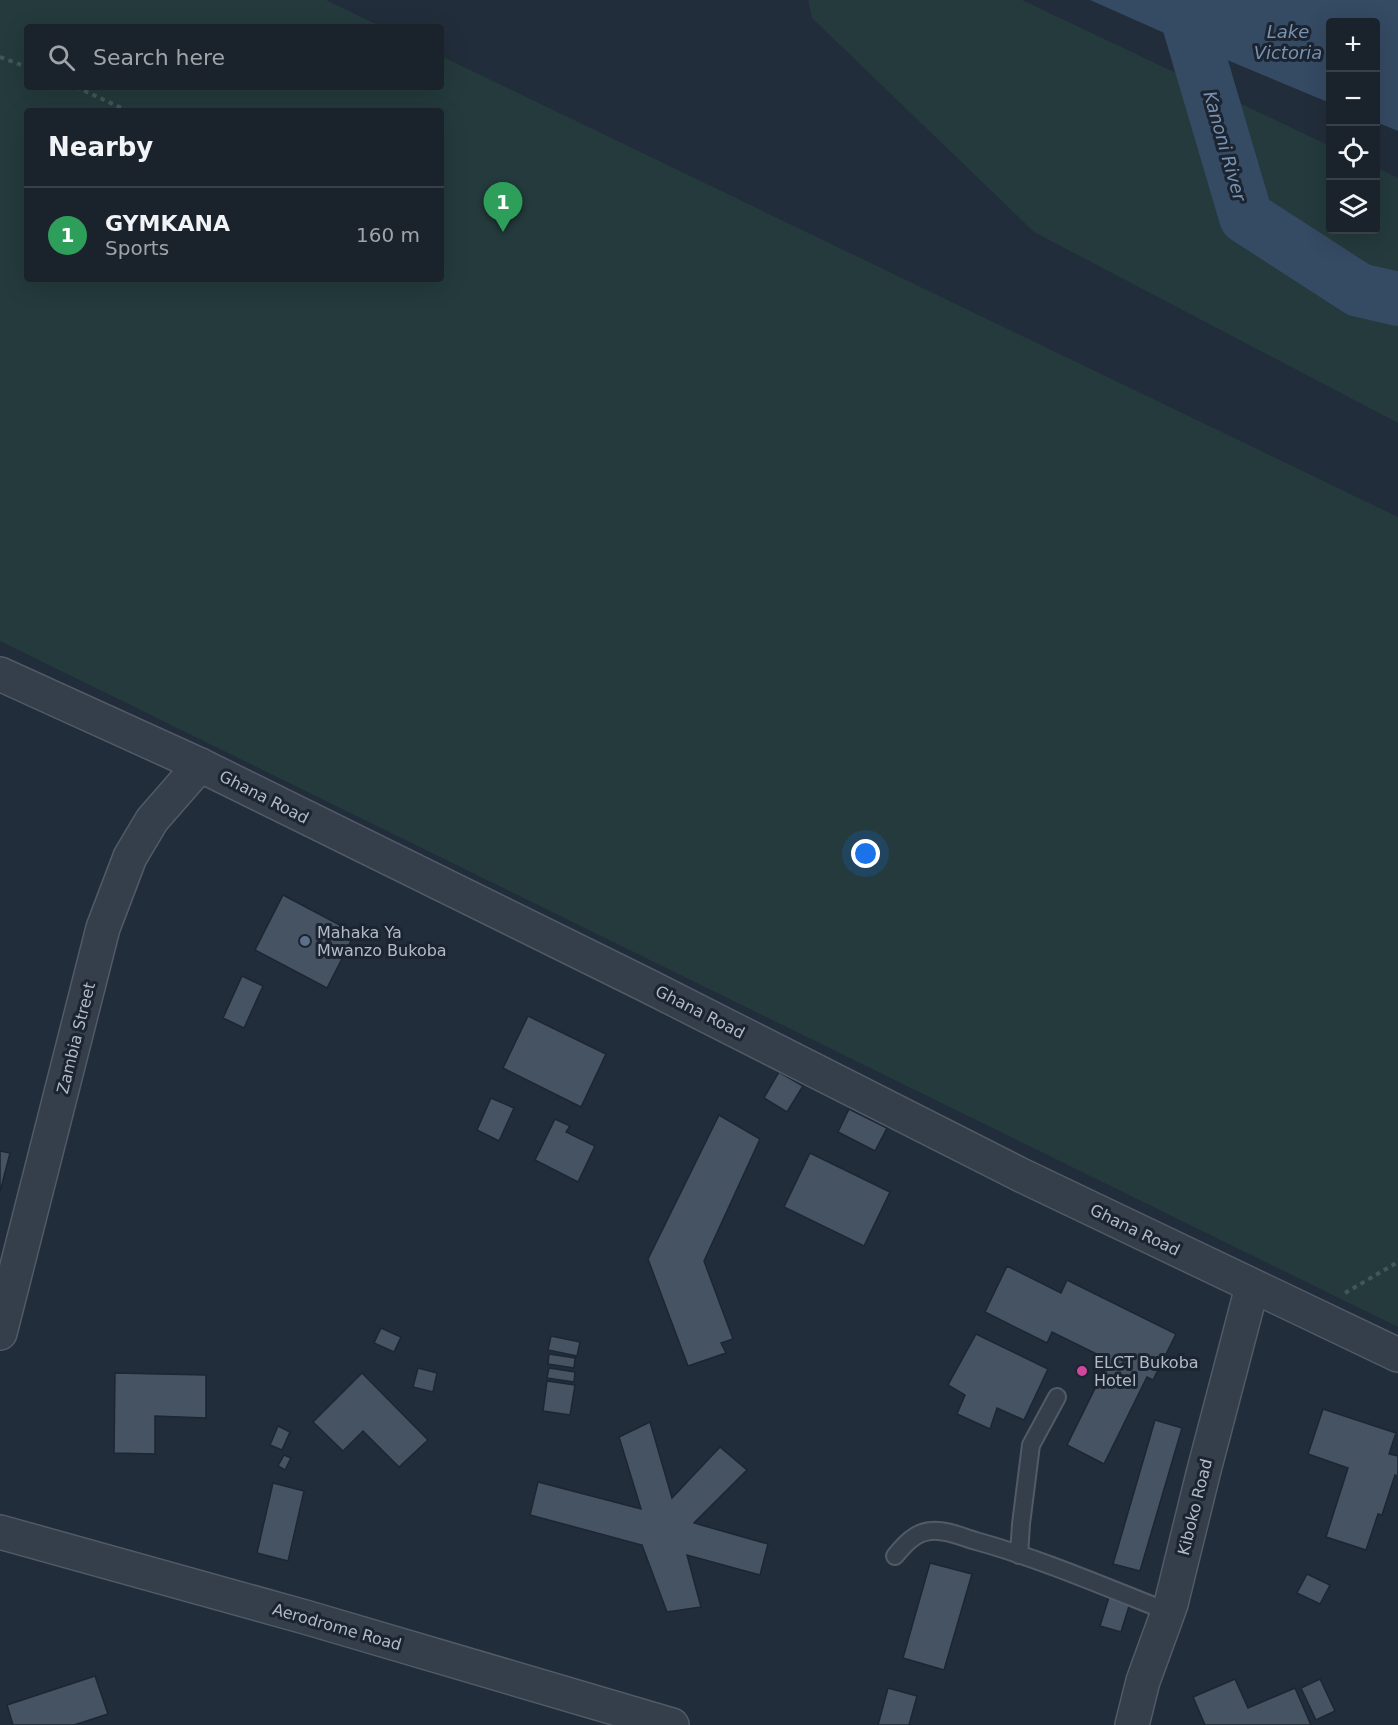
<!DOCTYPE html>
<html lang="en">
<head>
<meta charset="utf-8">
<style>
	:root { --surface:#1a222c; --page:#232a34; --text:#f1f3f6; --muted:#9fa4a9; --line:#383f48; --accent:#ea580c }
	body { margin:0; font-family:"DejaVu Sans",sans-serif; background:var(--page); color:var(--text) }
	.controls { position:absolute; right:18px; top:18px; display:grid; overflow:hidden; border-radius:6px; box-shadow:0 6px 24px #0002 }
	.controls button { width:54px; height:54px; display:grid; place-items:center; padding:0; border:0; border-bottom:2px solid var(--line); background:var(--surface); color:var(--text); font:30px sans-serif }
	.you { position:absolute; left:866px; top:854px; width:21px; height:21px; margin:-15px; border:4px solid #fff; border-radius:50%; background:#1a73e8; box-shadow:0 0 0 9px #1a73e833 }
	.badge { display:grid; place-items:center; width:39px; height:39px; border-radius:50%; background:var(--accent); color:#fff; font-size:20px; font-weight:700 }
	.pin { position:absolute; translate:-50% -50px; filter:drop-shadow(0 2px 3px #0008) }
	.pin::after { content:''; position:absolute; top:32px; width:21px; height:18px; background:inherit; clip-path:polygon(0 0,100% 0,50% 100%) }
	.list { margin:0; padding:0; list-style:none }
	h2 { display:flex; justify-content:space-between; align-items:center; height:78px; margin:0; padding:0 24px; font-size:26px }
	h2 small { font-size:20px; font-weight:400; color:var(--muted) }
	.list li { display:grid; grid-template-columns:39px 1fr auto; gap:18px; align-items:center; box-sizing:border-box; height:96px; padding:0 24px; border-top:2px solid var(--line) }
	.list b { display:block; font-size:22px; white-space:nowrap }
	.list p { margin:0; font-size:20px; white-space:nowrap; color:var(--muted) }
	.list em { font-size:20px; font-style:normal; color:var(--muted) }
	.icon { flex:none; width:33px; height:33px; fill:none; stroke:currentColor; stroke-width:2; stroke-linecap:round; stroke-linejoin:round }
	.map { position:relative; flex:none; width:1398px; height:1725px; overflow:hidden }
	.search { position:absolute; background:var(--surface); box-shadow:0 6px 24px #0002; left:24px; top:24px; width:420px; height:66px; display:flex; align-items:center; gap:15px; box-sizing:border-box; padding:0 21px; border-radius:6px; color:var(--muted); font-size:22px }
	.panel { position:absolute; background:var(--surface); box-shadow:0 6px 24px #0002; left:24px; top:108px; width:420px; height:174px; border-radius:6px }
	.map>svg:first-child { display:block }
	.green { fill:#243a3c; fill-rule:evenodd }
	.water { fill:#354a63 }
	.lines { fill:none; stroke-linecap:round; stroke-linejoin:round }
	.river { stroke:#354a63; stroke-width:54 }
	.building { fill:#455362; stroke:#1d2632; stroke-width:1.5 }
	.service-casing { stroke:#515a66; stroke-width:20 }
	.minor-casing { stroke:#515a66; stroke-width:36 }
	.path { stroke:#415759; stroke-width:4; stroke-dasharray:4.5 4.5; stroke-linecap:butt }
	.service { stroke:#353f4b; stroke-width:16 }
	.minor { stroke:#353f4b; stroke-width:33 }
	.service-dot { fill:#5c6f8a; stroke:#1b2430; stroke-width:2 }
	.hotel-dot { fill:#d1479c; stroke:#1b2430; stroke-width:2 }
	.labels { text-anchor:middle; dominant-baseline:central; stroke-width:6; stroke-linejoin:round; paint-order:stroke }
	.street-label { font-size:16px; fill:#b1bac7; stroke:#1b2430 }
	.poi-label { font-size:16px; fill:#b1bac7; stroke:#1b2430; text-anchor:start }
	.water-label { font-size:18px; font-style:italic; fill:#7892b0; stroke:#1b2430 }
</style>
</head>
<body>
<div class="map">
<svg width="1398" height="1725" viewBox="0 0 1398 1725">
	<rect width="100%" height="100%" fill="#222d3b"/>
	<g class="green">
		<path d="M 0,0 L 326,0 L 382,27 L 27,27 L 27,87 L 441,87 L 441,56 L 1398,517 L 1398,1327 L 0,641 ZM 27,111 L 441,111 L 441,279 L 27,279 Z"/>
		<path d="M 808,0 L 1022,0 L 1330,146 L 1330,230 L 1376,230 L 1376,167 L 1398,178 L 1398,423 L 1034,232 L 812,18 Z"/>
	</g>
	<path class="water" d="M 1090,0 L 1398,0 L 1398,131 L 1376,122 L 1376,22 L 1330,22 L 1330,103 L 1196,47 Z"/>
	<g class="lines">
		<path class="river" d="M 1185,10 L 1246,217 L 1359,290 L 1398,299"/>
	</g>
	<g class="building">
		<path d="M 283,895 L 355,933 L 327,988 L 255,950 Z"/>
		<path d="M 242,976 L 263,986 L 244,1028 L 223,1018 Z"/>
		<path d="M 528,1016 L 606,1054 L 581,1107 L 503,1068 Z"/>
		<path d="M 779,1072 L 803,1086 L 787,1112 L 764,1098 Z"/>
		<path d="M 491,1098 L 514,1108 L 499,1141 L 477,1130 Z"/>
		<path d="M 849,1109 L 887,1128 L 875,1151 L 838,1132 Z"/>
		<path d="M 719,1115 L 760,1139 L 704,1261 L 733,1339 L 721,1343 L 726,1353 L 688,1366 L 648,1259 Z"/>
		<path d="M 555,1119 L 570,1126 L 566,1132 L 595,1146 L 578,1182 L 535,1160 Z"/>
		<path d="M 0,1151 L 10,1153 L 0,1192 Z"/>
		<path d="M 810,1153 L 890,1192 L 864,1246 L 784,1207 Z"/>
		<path d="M 1007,1266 L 1061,1293 L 1067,1280 L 1176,1334 L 1153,1380 L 1147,1377 L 1104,1464 L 1067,1445 L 1109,1360 L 1052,1332 L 1047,1343 L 985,1312 Z"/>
		<path d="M 381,1328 L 401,1337 L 394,1352 L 374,1343 Z"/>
		<path d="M 976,1334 L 1048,1369 L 1024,1420 L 997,1408 L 990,1429 L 957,1414 L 965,1395 L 948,1385 Z"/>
		<path d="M 551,1336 L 580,1342 L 577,1356 L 548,1350 Z"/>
		<path d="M 549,1354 L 575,1358 L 574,1368 L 548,1364 Z"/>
		<path d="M 418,1368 L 437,1373 L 433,1392 L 413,1387 Z"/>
		<path d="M 549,1368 L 575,1372 L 574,1382 L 547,1378 Z"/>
		<path d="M 115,1373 L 206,1375 L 206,1418 L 155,1416 L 155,1454 L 114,1453 Z"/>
		<path d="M 362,1373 L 428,1440 L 399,1467 L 363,1431 L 343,1451 L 313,1422 Z"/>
		<path d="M 547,1381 L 575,1385 L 570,1415 L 543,1411 Z"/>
		<path d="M 1323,1409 L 1396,1433 L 1389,1454 L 1398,1456 L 1398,1476 L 1395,1475 L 1382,1515 L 1378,1514 L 1366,1550 L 1326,1537 L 1348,1468 L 1308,1454 Z"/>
		<path d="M 1155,1420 L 1182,1428 L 1140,1571 L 1113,1564 Z"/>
		<path d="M 650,1422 L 672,1498 L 720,1447 L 747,1470 L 694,1523 L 768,1544 L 760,1575 L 687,1555 L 701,1607 L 667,1612 L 642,1545 L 530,1515 L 538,1482 L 641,1509 L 619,1437 Z"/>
		<path d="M 278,1426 L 290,1432 L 282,1450 L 270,1445 Z"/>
		<path d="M 284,1455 L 291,1458 L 285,1470 L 278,1466 Z"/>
		<path d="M 273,1483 L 304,1491 L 288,1561 L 257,1553 Z"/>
		<path d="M 930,1563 L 972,1574 L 944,1670 L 903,1658 Z"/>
		<path d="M 1307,1574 L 1330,1585 L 1320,1604 L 1297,1593 Z"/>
		<path d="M 1109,1597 L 1130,1603 L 1121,1632 L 1100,1626 Z"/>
		<path d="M 95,1676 L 108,1714 L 74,1725 L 13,1725 L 7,1705 Z"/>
		<path d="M 1235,1679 L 1248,1708 L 1295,1688 L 1311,1725 L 1205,1725 L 1193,1697 Z"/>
		<path d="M 1320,1679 L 1335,1711 L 1316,1720 L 1301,1688 Z"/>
		<path d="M 888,1688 L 917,1696 L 909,1725 L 878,1725 Z"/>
	</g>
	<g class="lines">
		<defs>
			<g id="service">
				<path d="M 1019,1555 L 1021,1524 L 1031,1445 L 1057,1397"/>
				<path d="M 895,1556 C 904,1545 915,1532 931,1531 C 945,1529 962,1537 976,1541 C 1041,1559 1105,1587 1169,1612"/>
			</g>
			<g id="minor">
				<path d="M 0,674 L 200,765 L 646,985 L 1023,1176 L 1398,1355"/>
				<path d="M 0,1333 L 103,928 L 130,857 L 152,820 L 200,765"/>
				<path d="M 0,1532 L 305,1617 L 672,1725"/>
				<path d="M 1132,1725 L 1143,1681 L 1171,1604 L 1203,1474 L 1252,1287"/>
			</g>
		</defs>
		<use href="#service" class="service-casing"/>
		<use href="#minor" class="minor-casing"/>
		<g class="path">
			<path d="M 0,57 L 27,67"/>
			<path d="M 76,87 L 128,111"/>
			<path d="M 1345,1293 L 1398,1262"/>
		</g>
		<use href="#service" class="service"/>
		<use href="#minor" class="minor"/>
	</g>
	<circle class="service-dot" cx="305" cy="941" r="6"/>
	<circle class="hotel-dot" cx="1082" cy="1371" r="6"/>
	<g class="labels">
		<g class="street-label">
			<text transform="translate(264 797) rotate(27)">Ghana Road</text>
			<text transform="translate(700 1012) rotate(27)">Ghana Road</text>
			<text transform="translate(76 1038) rotate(-76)">Zambia Street</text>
			<text transform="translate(1135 1230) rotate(26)">Ghana Road</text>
			<text transform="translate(1195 1507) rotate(-76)">Kiboko Road</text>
			<text transform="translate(337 1627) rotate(16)">Aerodrome Road</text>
		</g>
		<g class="poi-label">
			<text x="317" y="932">Mahaka Ya<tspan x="317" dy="18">Mwanzo Bukoba</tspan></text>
			<text x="1094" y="1362">ELCT Bukoba<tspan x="1094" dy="18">Hotel</tspan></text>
		</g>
		<g class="water-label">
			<text x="1288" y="31">Lake<tspan x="1288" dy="21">Victoria</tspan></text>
			<text transform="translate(1225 146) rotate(74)">Kanoni River</text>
		</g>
	</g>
</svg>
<div class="controls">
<button>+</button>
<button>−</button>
<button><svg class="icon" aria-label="locate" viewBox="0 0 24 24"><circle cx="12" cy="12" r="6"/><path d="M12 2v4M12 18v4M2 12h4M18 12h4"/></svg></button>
<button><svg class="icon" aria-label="layers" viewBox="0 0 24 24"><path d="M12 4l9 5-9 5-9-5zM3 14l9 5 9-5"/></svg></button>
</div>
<div class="you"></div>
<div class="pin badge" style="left:503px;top:232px;background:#2e9e5b">1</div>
<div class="search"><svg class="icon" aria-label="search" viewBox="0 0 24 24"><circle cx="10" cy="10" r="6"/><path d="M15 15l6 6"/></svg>Search here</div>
<section class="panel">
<h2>Nearby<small></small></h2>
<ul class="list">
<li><span class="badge" style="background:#2e9e5b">1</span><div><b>GYMKANA</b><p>Sports</p></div><em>160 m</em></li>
</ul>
</section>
</div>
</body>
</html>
